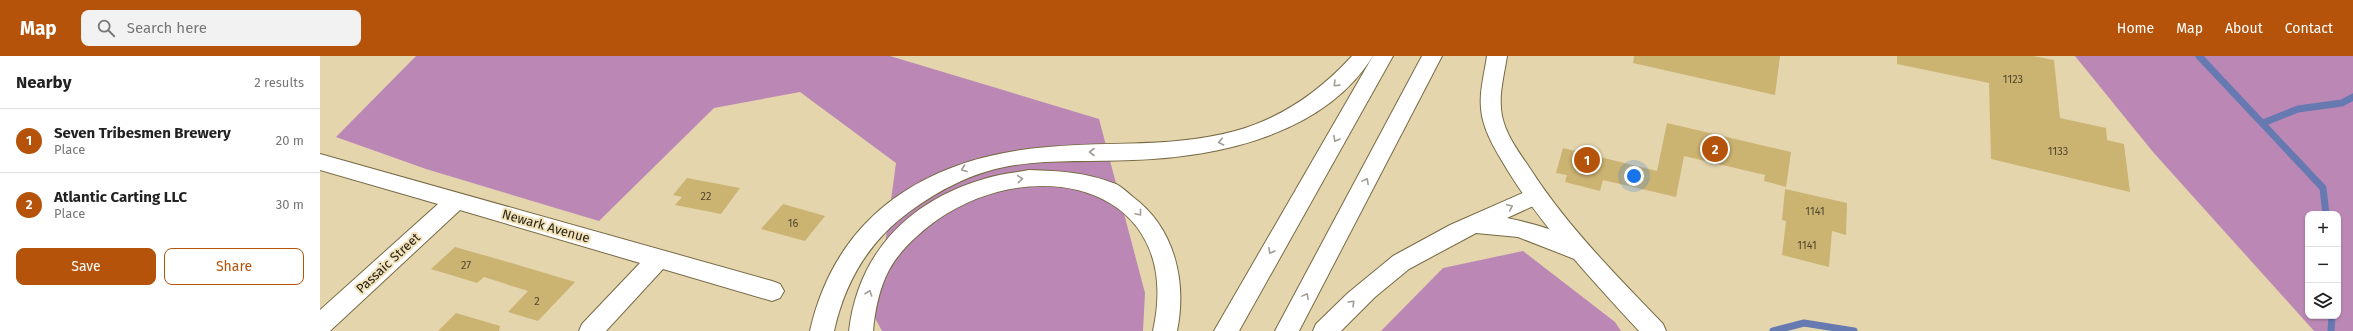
<!DOCTYPE html>
<html lang="en">
<head>
<meta charset="utf-8">
<style>
	:root { --surface:#fff; --page:#f2f2f2; --text:#222; --muted:#767676; --line:#e0e0e0; --accent:#b45309 }
	body { margin:0; font-family:"Fira Sans",sans-serif; background:var(--page); color:var(--text) }
	.controls { position:absolute; right:12px; bottom:12px; display:grid; overflow:hidden; border-radius:8px; box-shadow:0 1px 3px #0004 }
	.controls button { width:36px; height:36px; display:grid; place-items:center; padding:0; border:0; border-bottom:1px solid var(--line); background:var(--surface); color:var(--text); font:20px sans-serif }
	.you { position:absolute; left:1314px; top:120px; width:14px; height:14px; margin:-10px; border:3px solid #fff; border-radius:50%; background:#1a73e8; box-shadow:0 0 0 6px #1a73e833 }
	.badge { display:grid; place-items:center; width:26px; height:26px; border-radius:50%; background:var(--accent); color:#fff; font-size:13px; font-weight:700 }
	.pin { position:absolute; translate:-50% -50%; border:2px solid #fff; box-shadow:0 1px 4px #0006 }
	.list { margin:0; padding:0; list-style:none }
	h2 { display:flex; justify-content:space-between; align-items:center; height:52px; margin:0; padding:0 16px; font-size:17px }
	h2 small { font-size:13px; font-weight:400; color:var(--muted) }
	.list li { display:grid; grid-template-columns:26px 1fr auto; gap:12px; align-items:center; box-sizing:border-box; height:64px; padding:0 16px; border-top:1px solid var(--line) }
	.list b { display:block; font-size:15px; white-space:nowrap }
	.list p { margin:0; font-size:13px; white-space:nowrap; color:var(--muted) }
	.list em { font-size:13px; font-style:normal; color:var(--muted) }
	.actions { display:flex; gap:8px; padding:12px 16px }
	.actions a { flex:1; padding:9px 0; border:1px solid var(--accent); border-radius:8px; text-align:center; font-size:14px; color:var(--accent) }
	.actions .main { background:var(--accent); color:#fff }
	.icon { flex:none; width:22px; height:22px; fill:none; stroke:currentColor; stroke-width:2; stroke-linecap:round; stroke-linejoin:round }
	.map { position:relative; flex:none; width:2033px; height:275px; overflow:hidden }
	header { display:flex; align-items:center; gap:24px; box-sizing:border-box; height:56px; padding:0 20px; background:var(--accent); color:#fff }
	header strong { font-size:19px }
	nav { display:flex; gap:22px; margin-inline-start:auto; font-size:14px }
	.search { width:280px; height:36px; background:var(--page); display:flex; align-items:center; gap:10px; box-sizing:border-box; padding:0 14px; border-radius:8px; color:var(--muted); font-size:15px }
	main { display:flex }
	aside { flex:1; background:var(--surface) }
	.map>svg:first-child { display:block }
	.forest { fill:#bb88b6; fill-rule:evenodd }
	.lines { fill:none; stroke-linecap:round; stroke-linejoin:round }
	.stream { stroke:#6779b1; stroke-width:7 }
	.building { fill:#cbb372 }
	.minor-casing { stroke:#776a45; stroke-width:2 }
	.secondary-casing { stroke:#776a45; stroke-width:2 }
	.trunk-casing { stroke:#776a45; stroke-width:2 }
	.minor { fill:#fff; fill-rule:evenodd }
	.secondary { fill:#fff; fill-rule:evenodd }
	.trunk { fill:#fff; fill-rule:evenodd }
	.oneway { stroke:#a09d96 }
	.labels { text-anchor:middle; dominant-baseline:central; stroke-width:4; stroke-linejoin:round; paint-order:stroke }
	.number-label { font-size:11px; fill:#53482d }
	.street-label { font-size:13px; fill:#2b2516; stroke:#f1e2ba }
</style>
</head>
<body>
<header>
<strong>Map</strong>
<div class="search"><svg class="icon" aria-label="search" viewBox="0 0 24 24"><circle cx="10" cy="10" r="6"/><path d="M15 15l6 6"/></svg>Search here</div>
<nav><a>Home</a><a>Map</a><a>About</a><a>Contact</a></nav>
</header>
<main>
<aside>
<h2>Nearby<small>2 results</small></h2>
<ul class="list">
<li><span class="badge">1</span><div><b>Seven Tribesmen Brewery</b><p>Place</p></div><em>20 m</em></li>
<li><span class="badge">2</span><div><b>Atlantic Carting LLC</b><p>Place</p></div><em>30 m</em></li>
</ul>
<div class="actions"><a class="main">Save</a><a>Share</a></div>
</aside>
<div class="map">
<svg width="2033" height="275" viewBox="0 0 2033 275">
	<rect width="100%" height="100%" fill="#e4d5ad"/>
	<g class="forest">
		<path d="M 96,0 L 570,0 L 779,63 L 825,237 L 823,275 L 562,275 L 555,262 L 576,107 L 480,36 L 394,52 L 279,165 L 106,113 L 16,81 Z"/>
		<path d="M 1755,0 L 2033,0 L 2033,275 L 1994,275 L 1833,96 ZM 1988,158 L 2018,158 L 2018,260 L 1988,260 Z"/>
		<path d="M 1203,195 L 1295,266 L 1301,275 L 1061,275 L 1123,212 Z"/>
	</g>
	<g class="lines">
		<g class="stream">
			<path d="M 1879,0 L 2003,132 L 2006,158"/>
			<path d="M 1943,67 L 1978,53 L 2022,47 L 2033,41"/>
			<path d="M 1453,275 L 1484,267 L 1534,275"/>
			<path d="M 2011,275 L 2012,260"/>
		</g>
	</g>
	<g class="building">
		<path d="M 1314,0 L 1460,0 L 1455,39 L 1313,7 Z"/>
		<path d="M 1577,0 L 1713,0 L 1734,4 L 1740,62 L 1786,72 L 1787,84 L 1804,88 L 1810,136 L 1671,103 L 1669,27 L 1577,8 Z"/>
		<path d="M 1347,67 L 1471,96 L 1466,131 L 1444,125 L 1445,119 L 1364,100 L 1356,141 L 1283,124 L 1280,135 L 1245,126 L 1247,119 L 1236,117 L 1243,92 L 1337,115 Z"/>
		<path d="M 367,122 L 420,132 L 401,158 L 355,149 L 362,141 L 353,139 Z"/>
		<path d="M 1465,133 L 1527,147 L 1526,179 L 1512,175 L 1509,211 L 1462,199 L 1466,165 L 1462,164 Z"/>
		<path d="M 463,148 L 505,160 L 485,185 L 441,173 Z"/>
		<path d="M 135,191 L 181,204 L 255,226 L 218,265 L 188,256 L 208,235 L 164,221 L 157,227 L 111,213 Z"/>
		<path d="M 136,257 L 180,270 L 179,275 L 118,275 Z"/>
	</g>
	<g class="lines">
		<defs>
			<path id="minor" d="M 0,98 L 452,225 L 460,228 L 464,235 L 460,242 L 452,245 L 343,213 L 286,275 L 259,275 L 262,268 L 320,207 L 140,154 L 10,275 L 0,275 L 0,254 L 118,148 L 0,114 Z"/>
			<path id="secondary" d="M 1167,0 L 1187,0 C 1184,20 1178,40 1182,60 C 1186,79 1198,95 1209,111 C 1246,169 1295,218 1343,268 L 1346,275 L 1319,275 C 1272,224 1225,174 1188,115 C 1178,98 1166,80 1162,60 C 1158,40 1164,20 1167,0 Z"/>
			<g id="trunk">
				<path d="M 1032,0 L 1053,0 C 1004,79 898,101 813,104 C 772,106 729,103 689,110 C 651,117 619,134 589,156 C 548,186 525,226 514,275 L 490,275 C 517,155 612,100 728,91 C 791,85 853,92 915,75 C 962,62 999,36 1032,0 Z"/>
				<path d="M 1053,0 L 1073,0 L 919,275 L 894,275 Z"/>
				<path d="M 1102,0 L 1122,0 L 979,275 L 955,275 Z"/>
				<path d="M 709,114 C 741,115 765,116 796,128 C 802,131 808,137 813,141 C 855,172 867,226 857,275 L 833,275 C 865,130 716,95 617,164 C 599,177 580,194 569,214 C 559,233 555,254 553,275 L 529,275 C 538,197 589,145 664,123 C 678,118 694,117 709,114 Z"/>
				<path d="M 1214,132 L 1222,134 L 1225,140 L 1222,146 L 1187,162 C 1206,166 1265,180 1274,197 L 1270,203 L 1262,206 L 1198,181 L 1156,177 L 1089,213 L 1055,241 L 1021,275 L 993,275 L 996,268 L 1028,237 L 1073,200 L 1130,169 Z"/>
			</g>
		</defs>
		<use href="#minor" class="minor-casing"/>
		<use href="#secondary" class="secondary-casing"/>
		<use href="#trunk" class="trunk-casing"/>
		<use href="#minor" class="minor"/>
		<use href="#secondary" class="secondary"/>
		<use href="#trunk" class="trunk"/>
	</g>
	<defs><path id="oneway-chevron" d="M-2-3.5L2.5 0L-2 3.5" fill="none" stroke-width="1.6" stroke-linecap="round" stroke-linejoin="round"/></defs>
	<g class="oneway">
		<use href="#oneway-chevron" transform="translate(1016 28) rotate(136)"/>
		<use href="#oneway-chevron" transform="translate(1016 83) rotate(120)"/>
		<use href="#oneway-chevron" transform="translate(901 86) rotate(167)"/>
		<use href="#oneway-chevron" transform="translate(772 96) rotate(180)"/>
		<use href="#oneway-chevron" transform="translate(644 113) rotate(159)"/>
		<use href="#oneway-chevron" transform="translate(700 123) rotate(-5)"/>
		<use href="#oneway-chevron" transform="translate(1046 125) rotate(-62)"/>
		<use href="#oneway-chevron" transform="translate(1190 151) rotate(-25)"/>
		<use href="#oneway-chevron" transform="translate(819 157) rotate(50)"/>
		<use href="#oneway-chevron" transform="translate(951 195) rotate(120)"/>
		<use href="#oneway-chevron" transform="translate(549 237) rotate(-71)"/>
		<use href="#oneway-chevron" transform="translate(986 240) rotate(-62)"/>
		<use href="#oneway-chevron" transform="translate(1032 247) rotate(-45)"/>
	</g>
	<g class="labels">
		<g class="number-label">
			<text x="1693" y="23">1123</text>
			<text x="1738" y="95">1133</text>
			<text x="386" y="140">22</text>
			<text x="1495" y="155">1141</text>
			<text x="473" y="167">16</text>
			<text x="1487" y="189">1141</text>
			<text x="146" y="209">27</text>
			<text x="217" y="245">2</text>
		</g>
		<g class="street-label">
			<text transform="translate(226 170) rotate(16)">Newark Avenue</text>
			<text transform="translate(68 207) rotate(-43)">Passaic Street</text>
		</g>
	</g>
</svg>
<div class="controls">
<button>+</button>
<button>−</button>
<button><svg class="icon" aria-label="layers" viewBox="0 0 24 24"><path d="M12 4l9 5-9 5-9-5zM3 14l9 5 9-5"/></svg></button>
</div>
<div class="you"></div>
<div class="pin badge" style="left:1267px;top:104px">1</div>
<div class="pin badge" style="left:1395px;top:93px">2</div>
</div>
</main>
</body>
</html>
